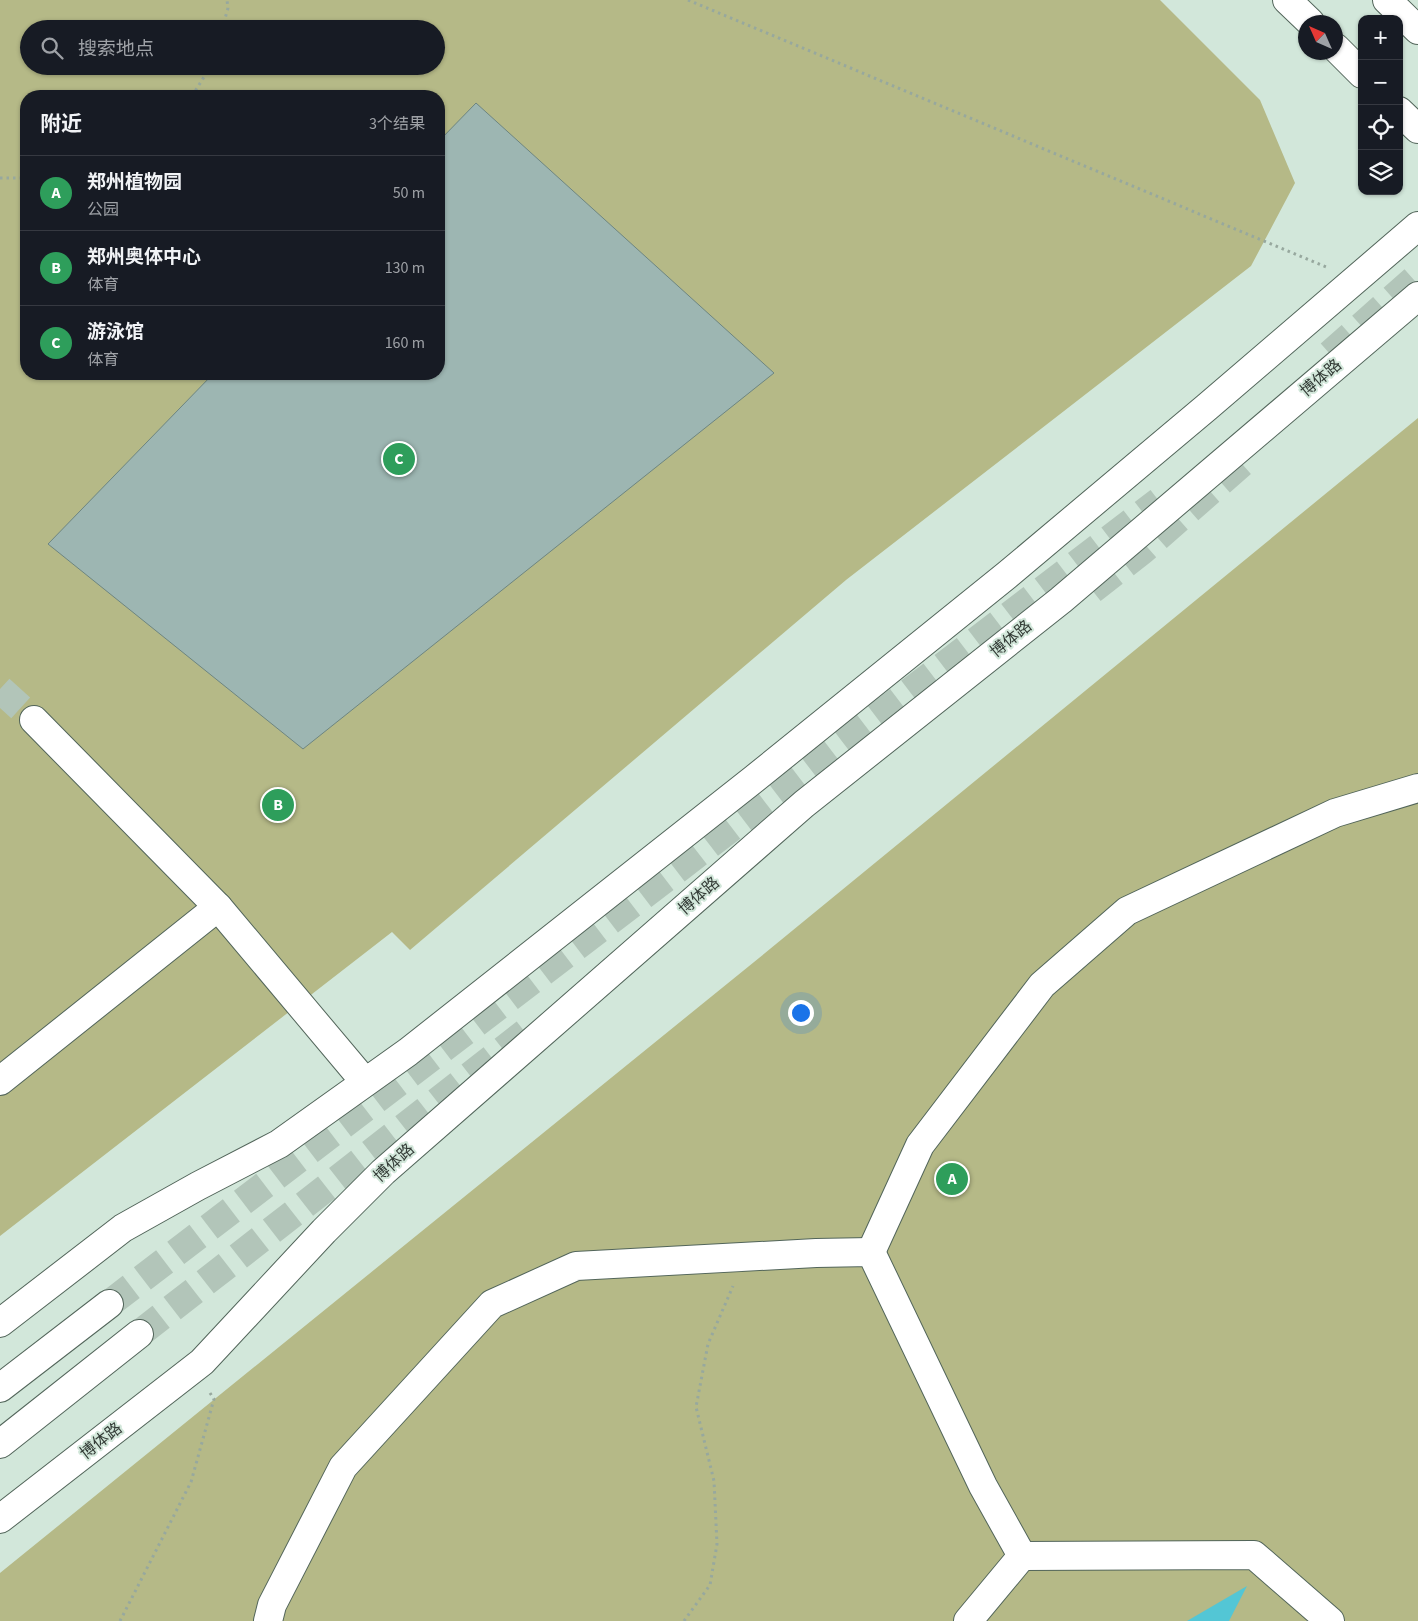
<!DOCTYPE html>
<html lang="zh">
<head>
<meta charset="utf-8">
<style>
	:root { --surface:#171b24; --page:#242831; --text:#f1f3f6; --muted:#9ea1a6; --line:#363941; --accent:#1a73e8 }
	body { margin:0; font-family:"Source Sans 3","Noto Sans SC",sans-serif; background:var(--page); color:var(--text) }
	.controls { position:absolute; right:15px; top:15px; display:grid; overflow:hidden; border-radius:10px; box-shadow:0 1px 4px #0004 }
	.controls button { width:45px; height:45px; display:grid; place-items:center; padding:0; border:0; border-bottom:1px solid var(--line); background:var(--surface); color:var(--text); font:25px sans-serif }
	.compass { position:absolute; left:1298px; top:15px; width:45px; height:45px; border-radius:50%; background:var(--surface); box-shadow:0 1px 4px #0004; rotate:315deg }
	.you { position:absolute; left:800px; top:1012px; width:18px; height:18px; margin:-12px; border:4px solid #fff; border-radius:50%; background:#1a73e8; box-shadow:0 0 0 8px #1a73e833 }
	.badge { display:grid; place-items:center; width:32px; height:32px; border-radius:50%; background:var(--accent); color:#fff; font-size:16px; font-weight:700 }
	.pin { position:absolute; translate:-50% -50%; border:2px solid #fff; box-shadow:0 1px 5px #0006 }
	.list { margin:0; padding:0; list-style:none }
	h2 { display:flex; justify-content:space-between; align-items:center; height:65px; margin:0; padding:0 20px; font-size:21px }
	h2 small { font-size:16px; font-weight:400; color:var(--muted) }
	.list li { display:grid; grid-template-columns:32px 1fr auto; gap:15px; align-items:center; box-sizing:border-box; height:75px; padding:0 20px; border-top:1px solid var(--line) }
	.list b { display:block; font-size:19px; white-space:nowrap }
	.list p { margin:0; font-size:16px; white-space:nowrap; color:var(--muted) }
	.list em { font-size:16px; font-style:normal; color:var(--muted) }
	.icon { flex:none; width:28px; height:28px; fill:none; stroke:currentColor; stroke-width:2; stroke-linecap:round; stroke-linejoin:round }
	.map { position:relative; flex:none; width:1418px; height:1621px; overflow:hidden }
	.search { position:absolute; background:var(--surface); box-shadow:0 1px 4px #0004; left:20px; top:20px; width:425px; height:55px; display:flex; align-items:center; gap:12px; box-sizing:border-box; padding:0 18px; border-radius:28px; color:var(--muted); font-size:19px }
	.panel { position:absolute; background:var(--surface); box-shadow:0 1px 4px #0004; left:20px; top:90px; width:425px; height:290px; border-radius:20px }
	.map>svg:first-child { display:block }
	.green { fill:#b5b987; fill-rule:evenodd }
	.water { fill:#53c6d5 }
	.building { fill:#9db6b2; stroke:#6d8580 }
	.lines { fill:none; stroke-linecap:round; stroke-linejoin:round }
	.minor-tunnel { stroke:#b2c5b9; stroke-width:28; stroke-dasharray:28 14; stroke-linecap:butt }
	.minor-casing { stroke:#52655a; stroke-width:30 }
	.major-casing { stroke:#52655a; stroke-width:30 }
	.path { stroke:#97a89e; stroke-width:3; stroke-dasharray:2.5 4; stroke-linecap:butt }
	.minor { stroke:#fff; stroke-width:28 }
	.major { stroke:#fff; stroke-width:28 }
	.labels { text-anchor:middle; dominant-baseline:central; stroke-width:4; stroke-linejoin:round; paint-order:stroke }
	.street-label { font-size:16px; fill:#343c37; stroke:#d2e7da }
</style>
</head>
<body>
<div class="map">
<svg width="1418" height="1621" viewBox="0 0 1418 1621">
	<rect width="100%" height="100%" fill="#d2e7da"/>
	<g class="green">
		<path d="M 0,0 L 1160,0 L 1260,100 L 1295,183 L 1251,266 L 846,580 L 410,950 L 392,932 L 0,1236 ZM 29,29 L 436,29 L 436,66 L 29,66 ZM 26,96 L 439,96 L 439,374 L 26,374 Z"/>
		<path d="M 1418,418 L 1418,1621 L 0,1621 L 0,1573 L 759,958 Z"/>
	</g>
	<path class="water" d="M 1247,1586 L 1229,1621 L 1187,1621 Z"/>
	<path class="building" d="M 476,103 L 774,373 L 303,749 L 48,544 L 213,374 L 439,374 L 439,141 Z"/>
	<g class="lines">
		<g class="minor-tunnel">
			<path d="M 1330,354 L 1418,276"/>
			<path d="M 1092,590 L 1142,551 L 1248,458"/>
			<path d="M 0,689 L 34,720"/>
			<path d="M 109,1304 L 1159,501"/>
			<path d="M 139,1334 L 526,1032"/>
		</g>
		<defs>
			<g id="minor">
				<path d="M 34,720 L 218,907"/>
				<path d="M 0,1081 L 218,907 L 365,1082"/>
				<path d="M 871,1252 L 920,1145 L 1042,985 L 1127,911 L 1335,813 L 1418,788"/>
				<path d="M 0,1323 L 123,1228 L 198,1186 L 279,1144 L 408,1052 L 754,779 L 1007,575 L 1207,407 L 1418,226"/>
				<path d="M 0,1388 L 109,1304"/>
				<path d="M 0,1444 L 139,1334"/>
				<path d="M 0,1519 L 202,1362 L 324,1231 L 383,1172 L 804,804 L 1061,600 L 1418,296"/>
				<path d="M 268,1621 L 272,1605 L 343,1467 L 492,1304 L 576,1266 L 816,1253 L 871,1252 L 983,1486 L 1022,1556 L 1254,1555 L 1330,1621"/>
				<path d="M 968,1621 L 1022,1556"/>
			</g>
			<g id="major">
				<path d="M 1287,0 L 1310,22"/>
				<path d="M 1387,0 L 1418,30"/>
				<path d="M 1336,48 L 1362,74"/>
				<path d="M 1399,111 L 1418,129"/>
			</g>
		</defs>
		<use href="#minor" class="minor-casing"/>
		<use href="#major" class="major-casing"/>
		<g class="path">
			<path d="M 688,0 L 1326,267"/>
			<path d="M 222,29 L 228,8 L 227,0"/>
			<path d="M 192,96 L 211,66"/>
			<path d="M 0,178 L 26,178"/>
			<path d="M 120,1621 L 191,1482 L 214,1399 L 210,1393"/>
			<path d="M 684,1621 L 710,1585 L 717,1544 L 714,1481 L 696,1407 L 708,1344 L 733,1286"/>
		</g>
		<use href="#minor" class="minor"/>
		<use href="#major" class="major"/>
	</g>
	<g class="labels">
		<g class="street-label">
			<text transform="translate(1321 378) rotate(-40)">博体路</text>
			<text transform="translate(1011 639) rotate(-39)">博体路</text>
			<text transform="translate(699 896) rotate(-41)">博体路</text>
			<text transform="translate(394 1163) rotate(-42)">博体路</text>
			<text transform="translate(101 1441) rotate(-38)">博体路</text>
		</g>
	</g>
</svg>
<div class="controls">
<button>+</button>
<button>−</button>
<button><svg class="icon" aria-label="locate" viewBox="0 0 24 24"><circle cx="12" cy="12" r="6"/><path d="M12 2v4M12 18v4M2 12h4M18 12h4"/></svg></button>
<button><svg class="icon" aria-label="layers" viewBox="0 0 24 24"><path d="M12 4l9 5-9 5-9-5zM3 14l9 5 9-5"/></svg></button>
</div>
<svg class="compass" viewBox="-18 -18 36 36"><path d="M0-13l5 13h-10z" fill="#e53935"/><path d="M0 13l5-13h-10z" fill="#9ea1a6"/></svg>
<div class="you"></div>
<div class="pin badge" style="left:952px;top:1179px;background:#2e9e5b">A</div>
<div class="pin badge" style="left:278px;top:805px;background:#2e9e5b">B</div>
<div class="pin badge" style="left:399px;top:459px;background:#2e9e5b">C</div>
<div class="search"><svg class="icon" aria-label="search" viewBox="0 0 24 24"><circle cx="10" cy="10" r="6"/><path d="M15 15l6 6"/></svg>搜索地点</div>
<section class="panel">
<h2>附近<small>3个结果</small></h2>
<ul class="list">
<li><span class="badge" style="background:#2e9e5b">A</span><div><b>郑州植物园</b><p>公园</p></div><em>50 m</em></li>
<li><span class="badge" style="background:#2e9e5b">B</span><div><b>郑州奥体中心</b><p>体育</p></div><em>130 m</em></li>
<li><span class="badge" style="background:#2e9e5b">C</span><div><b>游泳馆</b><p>体育</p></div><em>160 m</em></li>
</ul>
</section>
</div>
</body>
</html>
